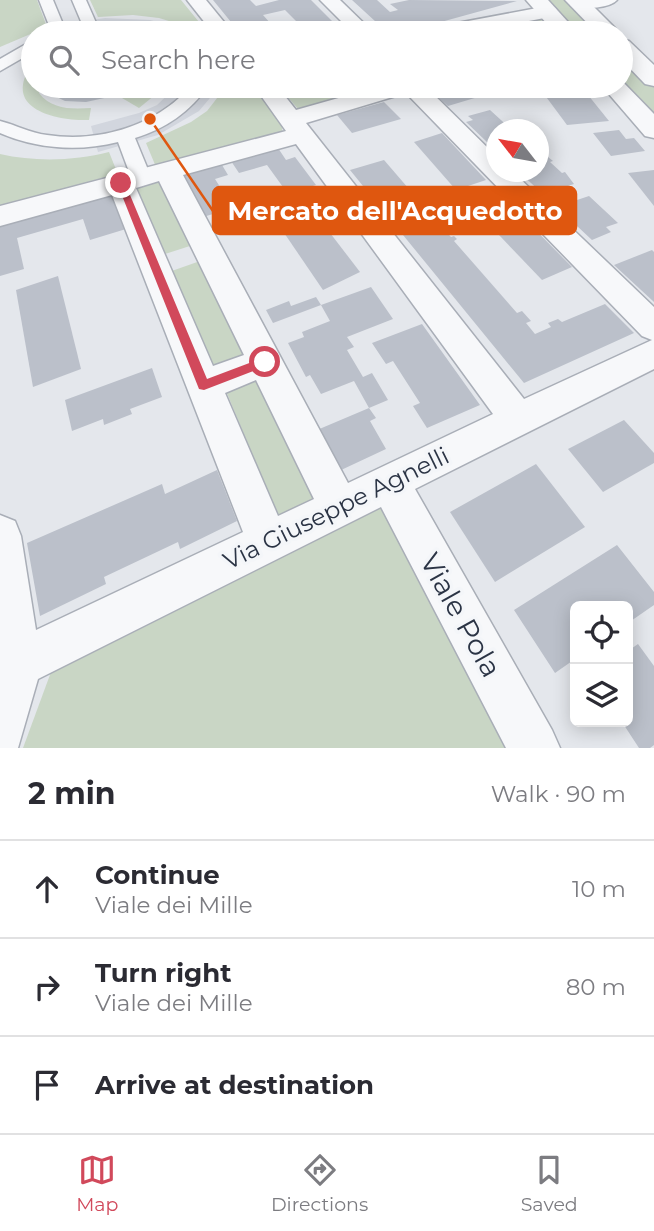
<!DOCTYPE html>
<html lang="en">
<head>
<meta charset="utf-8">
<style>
	:root { --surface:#fff; --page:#f7f7f7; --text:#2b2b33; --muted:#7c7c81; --line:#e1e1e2; --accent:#d1495b }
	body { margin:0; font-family:Montserrat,sans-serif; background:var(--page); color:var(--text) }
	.controls { position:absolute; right:21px; bottom:21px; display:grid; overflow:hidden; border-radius:10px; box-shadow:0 4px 18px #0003 }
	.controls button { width:63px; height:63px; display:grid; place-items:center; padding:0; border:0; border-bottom:2px solid var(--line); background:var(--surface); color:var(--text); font:35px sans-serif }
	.compass { position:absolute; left:486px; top:119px; width:63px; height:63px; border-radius:50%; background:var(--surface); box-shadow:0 4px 18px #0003; rotate:301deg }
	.stop { position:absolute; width:21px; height:21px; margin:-16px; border:5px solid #d1495b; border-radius:50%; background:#fff }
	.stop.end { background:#d1495b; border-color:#fff; box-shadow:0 2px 7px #0008 }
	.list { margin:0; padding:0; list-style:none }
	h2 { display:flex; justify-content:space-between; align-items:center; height:91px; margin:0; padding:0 28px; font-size:30px }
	h2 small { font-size:23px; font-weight:400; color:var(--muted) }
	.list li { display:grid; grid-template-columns:46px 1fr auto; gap:21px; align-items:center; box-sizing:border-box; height:98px; padding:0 28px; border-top:2px solid var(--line) }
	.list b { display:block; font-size:26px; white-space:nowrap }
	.list p { margin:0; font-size:23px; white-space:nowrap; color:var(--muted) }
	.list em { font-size:23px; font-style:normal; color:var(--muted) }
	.icon { flex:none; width:38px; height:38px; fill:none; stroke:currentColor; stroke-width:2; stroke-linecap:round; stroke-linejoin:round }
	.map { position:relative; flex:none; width:654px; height:748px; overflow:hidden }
	.search { position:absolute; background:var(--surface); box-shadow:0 4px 18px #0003; left:21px; right:21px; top:21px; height:77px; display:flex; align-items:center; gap:18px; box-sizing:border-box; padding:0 24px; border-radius:38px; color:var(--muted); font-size:26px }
	.sheet { height:385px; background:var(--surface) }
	nav { display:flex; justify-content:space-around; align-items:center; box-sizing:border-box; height:98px; border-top:2px solid var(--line); background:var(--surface); font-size:19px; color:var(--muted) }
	nav a { display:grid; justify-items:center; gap:4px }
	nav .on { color:var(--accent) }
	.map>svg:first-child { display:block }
	.built { fill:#d2d6de }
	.green { fill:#c9d6c5 }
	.building { fill:#bbc0ca }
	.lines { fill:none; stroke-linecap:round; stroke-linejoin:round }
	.pedestrian-casing { stroke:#a9aeb7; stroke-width:3 }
	.minor-casing { stroke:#a9aeb7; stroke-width:3 }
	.tertiary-casing { stroke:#a9aeb7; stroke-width:3 }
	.pedestrian { fill:#f7f8fa; fill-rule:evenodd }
	.minor { fill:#f7f8fa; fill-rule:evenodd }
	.tertiary { fill:#f7f8fa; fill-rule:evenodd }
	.route { fill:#d1495b }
	.labels { text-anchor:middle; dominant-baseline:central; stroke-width:7; stroke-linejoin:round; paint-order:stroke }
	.street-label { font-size:24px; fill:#2b3445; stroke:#f4f6f9 }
	.near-street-label { font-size:28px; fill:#2b3445; stroke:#f4f6f9 }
	.leader { fill:none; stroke:#df570f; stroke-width:2.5 }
	.callout-dot { fill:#df570f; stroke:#f4f6f9; stroke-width:2.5 }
	.callout { fill:#df570f; stroke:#df570f; stroke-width:2.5 }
	.callout-label { font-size:26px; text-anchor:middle; font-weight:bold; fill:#fff }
</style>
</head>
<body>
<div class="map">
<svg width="654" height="748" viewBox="0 0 654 748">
	<rect width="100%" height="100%" fill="#e4e7ec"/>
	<g class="built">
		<path d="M 105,18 L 150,20 L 196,33 L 81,33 L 72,23 Z"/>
		<path d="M 177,86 L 220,86 L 199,111 L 158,135 L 98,152 L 91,126 L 139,113 L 157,105 Z"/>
	</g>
	<g class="green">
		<path d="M 0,0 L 37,0 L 47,27 L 0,47 Z"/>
		<path d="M 90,0 L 181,0 L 208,33 L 159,18 L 133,15 L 98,17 Z"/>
		<path d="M 547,0 L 569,0 L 602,33 L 577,33 Z"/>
		<path d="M 539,17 L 552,33 L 441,33 Z"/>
		<path d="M 621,52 L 654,86 L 654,117 L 621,80 Z"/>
		<path d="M 33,63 L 33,86 L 39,86 L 39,93 C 52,110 72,109 91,108 L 89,120 C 54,121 0,108 33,63 Z"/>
		<path d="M 137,86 L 166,86 L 139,108 L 122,98 Z"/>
		<path d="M 247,86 L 258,86 L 283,120 L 282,133 L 156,167 L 146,143 L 191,122 L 207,111 L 221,93 Z"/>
		<path d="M 278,86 L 383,86 L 299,110 Z"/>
		<path d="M 109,152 L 119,177 L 0,208 L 0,154 C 35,162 74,161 109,152 Z"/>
		<path d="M 163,180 L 193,245 L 162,255 L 134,188 Z"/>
		<path d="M 200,261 L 249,358 L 215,372 L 169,272 Z"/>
		<path d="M 261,377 L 319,504 L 280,522 L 226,391 Z"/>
		<path d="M 394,497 L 529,748 L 23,748 L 51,672 Z"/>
	</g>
	<g class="building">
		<path d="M 213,0 L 250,0 L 256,6 L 279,0 L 311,0 L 344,33 L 302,33 L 306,31 L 285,10 L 263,15 L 279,33 L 240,33 Z"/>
		<path d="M 352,0 L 377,0 L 390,12 L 398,10 L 390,4 L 409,0 L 517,1 L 401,33 L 388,33 Z"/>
		<path d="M 47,86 L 126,86 L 109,97 L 86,102 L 65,101 L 50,94 Z"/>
		<path d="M 425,86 L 465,86 L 478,97 L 448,106 Z"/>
		<path d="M 489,86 L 524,86 L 526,88 L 496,93 Z"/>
		<path d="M 584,90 L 609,121 L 567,125 L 544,94 Z"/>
		<path d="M 384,102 L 401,119 L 352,133 L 337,115 Z"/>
		<path d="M 490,110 L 512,130 L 496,130 L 496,141 L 488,143 L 466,122 L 473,120 L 468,116 Z"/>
		<path d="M 619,130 L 626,139 L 634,138 L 645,151 L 611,156 L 593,133 Z"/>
		<path d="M 442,133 L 486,180 L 456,190 L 414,142 Z"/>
		<path d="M 276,145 L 286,160 L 295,157 L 316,185 L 288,194 L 267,165 L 239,173 L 229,158 Z"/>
		<path d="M 538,152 L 545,158 L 548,157 L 553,161 L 550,162 L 562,173 L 565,172 L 574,184 L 543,194 L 519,172 L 538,172 Z"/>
		<path d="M 219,160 L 228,175 L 215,179 L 229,201 L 220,204 L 223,211 L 203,217 L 177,171 Z"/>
		<path d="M 384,160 L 415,196 L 380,207 L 350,170 Z"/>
		<path d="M 654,170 L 654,206 L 628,173 Z"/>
		<path d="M 110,190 L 126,229 L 90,240 L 83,219 L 17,238 L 24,269 L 0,276 L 0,222 Z"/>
		<path d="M 589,196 L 618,223 L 606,227 L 611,232 L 592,240 L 562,212 L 573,208 L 568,203 Z"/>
		<path d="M 506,200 L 572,267 L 542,280 L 476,211 Z"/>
		<path d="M 314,212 L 360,272 L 323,290 L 276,221 Z"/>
		<path d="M 438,223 L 451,237 L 454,236 L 457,239 L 454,241 L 517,313 L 522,311 L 531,321 L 526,323 L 535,334 L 551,327 L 548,323 L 558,319 L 562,322 L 605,304 L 634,333 L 524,383 L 403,235 Z"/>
		<path d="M 652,250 L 654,252 L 654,302 L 614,265 Z"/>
		<path d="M 58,276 L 81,369 L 33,387 L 16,290 Z"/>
		<path d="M 371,287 L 393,319 L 347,337 L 354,347 L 347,350 L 363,377 L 372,373 L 388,400 L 369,408 L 376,418 L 370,421 L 386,449 L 339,471 L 317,430 L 369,408 L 354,381 L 321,394 L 310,375 L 306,377 L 288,343 L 304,337 L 302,332 L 330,321 L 321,305 Z"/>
		<path d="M 316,297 L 321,305 L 273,323 L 266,310 L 289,301 L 291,306 Z"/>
		<path d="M 422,324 L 480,405 L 427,428 L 413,406 L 420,403 L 393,361 L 386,364 L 372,343 Z"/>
		<path d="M 152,368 L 162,397 L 130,409 L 132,414 L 104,425 L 103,419 L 72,431 L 65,400 Z"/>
		<path d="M 624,420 L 654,453 L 654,463 L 603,492 L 568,449 Z"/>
		<path d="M 536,464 L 585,527 L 495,582 L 450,512 Z"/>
		<path d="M 217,470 L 237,521 L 180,549 L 178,542 L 104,577 L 106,584 L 40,616 L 27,543 L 162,484 L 165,494 Z"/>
		<path d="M 617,545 L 654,592 L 654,605 L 628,623 L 628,606 L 575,606 L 575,659 L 555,673 L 514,610 Z"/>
		<path d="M 638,644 L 654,666 L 654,745 L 650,748 L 639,748 L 622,722 L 628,722 L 628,651 Z"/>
	</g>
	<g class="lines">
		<defs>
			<g id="pedestrian">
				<path d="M 39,0 L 53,0 L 65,29 L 83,26 L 72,0 L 86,0 L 97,25 C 116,22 161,20 176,33 L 122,30 L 52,33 Z"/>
				<path d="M 33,40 L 33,52 L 0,71 L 0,59 Z"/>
				<path d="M 191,86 L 208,86 C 190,112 165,129 135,138 L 151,177 L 148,181 L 134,181 L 131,177 L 118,142 C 79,152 37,149 0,133 L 0,121 C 16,125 30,133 47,135 C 99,143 156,126 191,86 Z"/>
			</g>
			<g id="minor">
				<path d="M 187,0 L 206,0 L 233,33 L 213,33 Z"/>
				<path d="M 320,0 L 340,0 L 374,33 L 353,33 Z"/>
				<path d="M 570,0 L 617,0 C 609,9 584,9 571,6 Z"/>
				<path d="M 548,6 L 555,8 L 558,12 L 555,16 L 467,33 L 426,33 L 429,29 L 436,27 Z"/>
				<path d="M 254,86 L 277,86 L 296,110 L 381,86 L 425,86 L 496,156 L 496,172 L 513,172 L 654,307 L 654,369 L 415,489 L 552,730 L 560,748 L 506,748 L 381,507 L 38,679 L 18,748 L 0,748 L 0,515 L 15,521 L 21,536 L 36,630 L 243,532 L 112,195 L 0,226 L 0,206 L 286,131 ZM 406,93 L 642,336 L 652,340 L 524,399 L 306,123 ZM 296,144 L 493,414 L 348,483 L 183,175 ZM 159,181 L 244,355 L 213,366 L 136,188 ZM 256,380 L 314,499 L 278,516 L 225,393 Z"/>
			</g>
			<g id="tertiary">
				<path d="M 526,0 L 548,0 L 578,33 L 555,33 Z"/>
				<path d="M 565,0 L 587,0 L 620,33 L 597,33 Z"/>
				<path d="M 621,39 L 629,41 L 654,65 L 654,86 L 645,84 L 621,59 Z"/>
				<path d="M 621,80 L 654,114 L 654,138 L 645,136 L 602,86 L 621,86 Z"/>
			</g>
		</defs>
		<use href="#pedestrian" class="pedestrian-casing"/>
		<use href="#minor" class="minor-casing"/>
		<use href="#tertiary" class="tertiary-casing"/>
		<use href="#pedestrian" class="pedestrian"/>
		<use href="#minor" class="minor"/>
		<use href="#tertiary" class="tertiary"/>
	</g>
	<path class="route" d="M 121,180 L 125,183 L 207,379 L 265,357 L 271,362 L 269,365 L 204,390 L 199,389 L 117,183 Z"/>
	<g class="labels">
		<g class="street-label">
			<text transform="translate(336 508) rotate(-26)">Via Giuseppe Agnelli</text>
		</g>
		<g class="near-street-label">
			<text transform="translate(461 615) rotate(61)">Viale Pola</text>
		</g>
	</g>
	<path class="leader" d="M150 119L213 211"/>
	<circle class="callout-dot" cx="150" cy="119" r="7"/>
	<rect class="callout" x="213" y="187" width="363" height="47" rx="7"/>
	<g class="callout-label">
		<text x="395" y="220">Mercato dell'Acquedotto</text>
	</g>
</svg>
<div class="controls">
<button><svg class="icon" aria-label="locate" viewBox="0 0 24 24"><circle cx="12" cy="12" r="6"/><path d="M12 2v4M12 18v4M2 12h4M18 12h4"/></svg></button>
<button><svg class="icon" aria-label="layers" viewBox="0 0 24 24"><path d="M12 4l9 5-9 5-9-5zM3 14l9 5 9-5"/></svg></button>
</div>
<svg class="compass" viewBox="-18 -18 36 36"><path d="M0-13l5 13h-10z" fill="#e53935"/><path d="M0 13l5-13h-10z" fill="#7c7c81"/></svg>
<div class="stop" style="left:265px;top:362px"></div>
<div class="stop end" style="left:121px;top:183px"></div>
<div class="search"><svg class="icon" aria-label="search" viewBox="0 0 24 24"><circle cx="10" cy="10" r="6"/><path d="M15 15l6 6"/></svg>Search here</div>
</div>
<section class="sheet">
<h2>2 min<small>Walk · 90 m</small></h2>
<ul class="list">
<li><svg class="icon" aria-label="ahead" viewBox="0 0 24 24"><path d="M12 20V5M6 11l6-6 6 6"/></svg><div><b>Continue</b><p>Viale dei Mille</p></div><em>10 m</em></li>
<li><svg class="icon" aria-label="right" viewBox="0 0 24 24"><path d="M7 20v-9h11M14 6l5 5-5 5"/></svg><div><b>Turn right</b><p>Viale dei Mille</p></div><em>80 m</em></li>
<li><svg class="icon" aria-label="arrive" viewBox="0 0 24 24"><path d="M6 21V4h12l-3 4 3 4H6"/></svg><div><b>Arrive at destination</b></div></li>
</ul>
</section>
<nav>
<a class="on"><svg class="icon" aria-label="map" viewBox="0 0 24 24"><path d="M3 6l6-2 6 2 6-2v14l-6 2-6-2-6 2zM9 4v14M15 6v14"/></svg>Map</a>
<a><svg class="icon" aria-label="directions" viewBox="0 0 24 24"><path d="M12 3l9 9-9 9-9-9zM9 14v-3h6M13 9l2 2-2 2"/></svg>Directions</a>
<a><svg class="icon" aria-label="saved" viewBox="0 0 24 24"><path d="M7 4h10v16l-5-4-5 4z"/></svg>Saved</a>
</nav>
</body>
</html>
